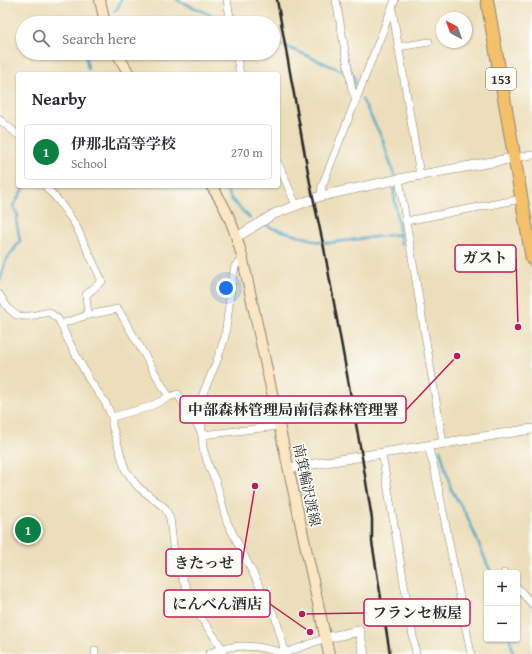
<!DOCTYPE html>
<html lang="en">
<head>
<meta charset="utf-8">
<style>
	:root { --surface:#fff; --page:#f7f7f7; --text:#2b2b33; --muted:#7c7c81; --line:#e1e1e2; --accent:#0b8043 }
	body { margin:0; font-family:"Gentium Book Plus","Noto Serif JP",serif; background:var(--page); color:var(--text) }
	.controls { position:absolute; right:12px; bottom:12px; display:grid; overflow:hidden; border-radius:4px; box-shadow:0 1px 3px #0004 }
	.controls button { width:36px; height:36px; display:grid; place-items:center; padding:0; border:0; border-bottom:1px solid var(--line); background:var(--surface); color:var(--text); font:20px sans-serif }
	.compass { position:absolute; left:436px; top:12px; width:36px; height:36px; border-radius:50%; background:var(--surface); box-shadow:0 1px 3px #0004; rotate:319deg }
	.you { position:absolute; left:226px; top:288px; width:14px; height:14px; margin:-10px; border:3px solid #fff; border-radius:50%; background:#1a73e8; box-shadow:0 0 0 6px #1a73e833 }
	.badge { display:grid; place-items:center; width:26px; height:26px; border-radius:50%; background:var(--accent); color:#fff; font-size:13px; font-weight:700 }
	.pin { position:absolute; translate:-50% -50%; border:2px solid #fff; box-shadow:0 1px 4px #0006 }
	.list { margin:0; padding:0; list-style:none }
	h2 { display:flex; justify-content:space-between; align-items:center; height:52px; margin:0; padding:0 16px; font-size:17px }
	h2 small { font-size:13px; font-weight:400; color:var(--muted) }
	.list li { display:grid; grid-template-columns:26px 1fr auto; gap:12px; align-items:center; box-sizing:border-box; height:56px; margin:0 8px 8px; padding:0 8px; border:1px solid var(--line); border-radius:4px }
	.list b { display:block; font-size:15px; white-space:nowrap }
	.list p { margin:0; font-size:13px; white-space:nowrap; color:var(--muted) }
	.list em { font-size:13px; font-style:normal; color:var(--muted) }
	.icon { flex:none; width:22px; height:22px; fill:none; stroke:currentColor; stroke-width:2; stroke-linecap:round; stroke-linejoin:round }
	.map { position:relative; flex:none; width:532px; height:654px; overflow:hidden }
	.search { position:absolute; background:var(--surface); box-shadow:0 1px 3px #0004; left:16px; top:16px; width:264px; height:44px; display:flex; align-items:center; gap:10px; box-sizing:border-box; padding:0 14px; border-radius:22px; color:var(--muted); font-size:15px }
	.panel { position:absolute; background:var(--surface); box-shadow:0 1px 3px #0004; left:16px; top:72px; width:264px; height:116px; border-radius:4px }
	.map>svg:first-child { display:block }
	.lines { fill:none; stroke-linecap:round; stroke-linejoin:round }
	.stream { stroke:#48a6c6; stroke-width:2.5 }
	.minor-casing { stroke:#8c8472; stroke-width:8 }
	.tertiary-casing { stroke:#8c8472; stroke-width:10 }
	.secondary-casing { stroke:#8c8472; stroke-width:12 }
	.trunk-casing { stroke:#8c8472; stroke-width:14 }
	.minor { stroke:#fff; stroke-width:7 }
	.tertiary { stroke:#fff; stroke-width:9 }
	.secondary { stroke:#fbe6c4; stroke-width:10 }
	.trunk { stroke:#f4c16b; stroke-width:12 }
	.rail { stroke:#2b2b2b; stroke-width:2.5 }
	.labels { text-anchor:middle; dominant-baseline:central; stroke-width:3.5; stroke-linejoin:round; paint-order:stroke }
	.shield { fill:#fdfcf7; stroke:#6a6a68; stroke-width:1 }
	.shield-label { font-size:13px; font-weight:bold; fill:#2b2b2b }
	.street-label { font-size:14px; fill:#2b2b2b; stroke:#fdfcf7 }
	.leader { fill:none; stroke:#c2185b; stroke-width:1.5 }
	.callout-dot { fill:#c2185b; stroke:#fdfcf7; stroke-width:1.5 }
	.callout { fill:#fdfcf7; stroke:#c2185b; stroke-width:1.5 }
	.callout-label { font-size:15px; text-anchor:middle; font-weight:bold; fill:#2b2b2b }
</style>
</head>
<body>
<div class="map">
<svg width="532" height="654" viewBox="0 0 532 654">
	<rect width="100%" height="100%" fill="#fdfcf7"/>
	<filter id="ink" filterUnits="userSpaceOnUse"><feTurbulence type="fractalNoise" baseFrequency=".025" numOctaves="2"/><feDisplacementMap in="SourceGraphic" scale="8" xChannelSelector="R" yChannelSelector="G"/><feConvolveMatrix kernelMatrix="1 2 1 2 8 2 1 2 1" color-interpolation-filters="sRGB"/></filter>
	<filter id="wash" filterUnits="userSpaceOnUse"><feTurbulence type="fractalNoise" baseFrequency=".012" numOctaves="4" result="noise"/><feDisplacementMap in="SourceGraphic" scale="16" xChannelSelector="R" yChannelSelector="G"/><feGaussianBlur stdDeviation="0.9" result="paint"/><feColorMatrix in="noise" values="0 0 0 0 0 0 0 0 0 0 0 0 0 0 0 0 0 1.4 0 .05"/><feComposite in="paint" operator="in"/></filter>
	<g filter="url(#wash)">
		<rect width="100%" height="100%" fill="#ecdeba"/>
		<g class="lines">
			<g class="stream">
				<path d="M 177,0 L 229,23"/>
				<path d="M 114,11 L 118,8 L 121,0"/>
				<path d="M 273,41 L 345,72"/>
				<path d="M 85,53 L 88,69"/>
				<path d="M 352,75 L 354,76 L 355,84"/>
				<path d="M 362,99 L 382,138 L 394,175"/>
				<path d="M 393,187 L 401,245"/>
				<path d="M 200,188 L 204,189"/>
				<path d="M 226,190 L 232,200 L 250,218"/>
				<path d="M 266,225 L 272,228 L 310,239 L 315,241 L 328,243 L 399,234"/>
				<path d="M 0,280 L 5,262 L 20,241 L 16,220 L 18,216 L 13,206 L 25,186"/>
				<path d="M 440,449 L 451,489 L 467,516 L 491,573"/>
				<path d="M 510,639 L 513,654"/>
			</g>
		</g>
	</g>
	<g filter="url(#ink)">
		<g class="lines">
			<defs>
				<g id="minor">
					<path d="M 227,0 L 231,23"/>
					<path d="M 336,0 L 352,90 L 356,99"/>
					<path d="M 392,8 L 420,175"/>
					<path d="M 398,47 L 429,42"/>
					<path d="M 236,53 L 240,74"/>
					<path d="M 0,120 L 18,135"/>
					<path d="M 514,158 L 532,155"/>
					<path d="M 278,163 L 296,205"/>
					<path d="M 399,179 L 443,443"/>
					<path d="M 45,186 L 57,199 L 75,224 L 102,281 L 86,295 L 88,315"/>
					<path d="M 321,196 L 322,186 L 395,0"/>
					<path d="M 406,221 L 521,199"/>
					<path d="M 243,260 L 235,266 L 232,281 L 225,337 L 216,363 L 202,396 L 202,435 L 203,448 L 209,467 L 216,482 L 227,522 L 276,619 L 283,644 L 285,654"/>
					<path d="M 0,295 C 14,322 22,318 49,312 L 58,319 L 61,324 L 67,338 L 90,381 L 105,402 L 112,417 L 112,425 L 125,469 L 137,486 L 165,508 L 170,518 L 174,554 L 182,578 L 197,612 L 222,648 L 223,654"/>
					<path d="M 61,324 L 88,315 L 118,309 L 169,397 L 149,407 L 112,417"/>
					<path d="M 169,397 L 178,394 C 185,409 196,420 202,435 L 280,426"/>
					<path d="M 428,446 L 435,471 L 471,654"/>
					<path d="M 382,454 L 416,654"/>
					<path d="M 504,573 L 505,573"/>
					<path d="M 517,587 L 532,604"/>
					<path d="M 95,650 L 95,654"/>
					<path d="M 209,654 L 222,648 L 241,646 L 258,647 L 285,653 L 326,638"/>
				</g>
				<g id="tertiary">
					<path d="M 237,237 L 274,214 L 321,196 L 399,179 L 514,158"/>
					<path d="M 289,468 L 532,429"/>
					<path d="M 326,638 L 359,631 L 364,654"/>
				</g>
				<g id="secondary">
					<path d="M 100,0 L 105,23"/>
					<path d="M 117,53 L 129,74"/>
					<path d="M 211,186 C 228,208 236,234 243,260 L 329,654"/>
				</g>
				<path id="trunk" d="M 487,0 L 532,259"/>
			</defs>
			<use href="#minor" class="minor-casing"/>
			<use href="#tertiary" class="tertiary-casing"/>
			<use href="#secondary" class="secondary-casing"/>
			<use href="#trunk" class="trunk-casing"/>
			<use href="#minor" class="minor"/>
			<use href="#tertiary" class="tertiary"/>
			<use href="#secondary" class="secondary"/>
			<use href="#trunk" class="trunk"/>
			<path class="rail" d="M 277,0 L 310,183 L 324,248 L 362,457 L 372,519 L 372,542 L 390,654"/>
		</g>
	</g>
	<g class="labels">
		<rect class="shield" x="486" y="68" width="30" height="22" rx="3"/>
		<g class="shield-label">
			<text x="501" y="79">153</text>
		</g>
		<g class="street-label">
			<text transform="translate(307 485) rotate(78)">南箕輪沢渡線</text>
		</g>
	</g>
	<path class="leader" d="M518 327L516 258M457 356L406 410M255 486L242 563M310 632L270 604M302 614L364 613"/>
	<g class="callout-dot">
		<circle cx="518" cy="327" r="4"/>
		<circle cx="457" cy="356" r="4"/>
		<circle cx="255" cy="486" r="4"/>
		<circle cx="310" cy="632" r="4"/>
		<circle cx="302" cy="614" r="4"/>
	</g>
	<g class="callout">
		<rect x="455" y="245" width="61" height="27" rx="4"/>
		<rect x="180" y="396" width="226" height="27" rx="4"/>
		<rect x="166" y="549" width="76" height="27" rx="4"/>
		<rect x="164" y="590" width="106" height="27" rx="4"/>
		<rect x="364" y="599" width="106" height="27" rx="4"/>
	</g>
	<g class="callout-label">
		<text x="485" y="263">ガスト</text>
		<text x="293" y="415">中部森林管理局南信森林管理署</text>
		<text x="204" y="568">きたっせ</text>
		<text x="217" y="609">にんべん酒店</text>
		<text x="417" y="618">フランセ板屋</text>
	</g>
</svg>
<div class="controls">
<button>+</button>
<button>−</button>
</div>
<svg class="compass" viewBox="-18 -18 36 36"><path d="M0-13l5 13h-10z" fill="#e53935"/><path d="M0 13l5-13h-10z" fill="#7c7c81"/></svg>
<div class="you"></div>
<div class="pin badge" style="left:28px;top:530px">1</div>
<div class="search"><svg class="icon" aria-label="search" viewBox="0 0 24 24"><circle cx="10" cy="10" r="6"/><path d="M15 15l6 6"/></svg>Search here</div>
<section class="panel">
<h2>Nearby<small></small></h2>
<ul class="list">
<li><span class="badge">1</span><div><b>伊那北高等学校</b><p>School</p></div><em>270 m</em></li>
</ul>
</section>
</div>
</body>
</html>
